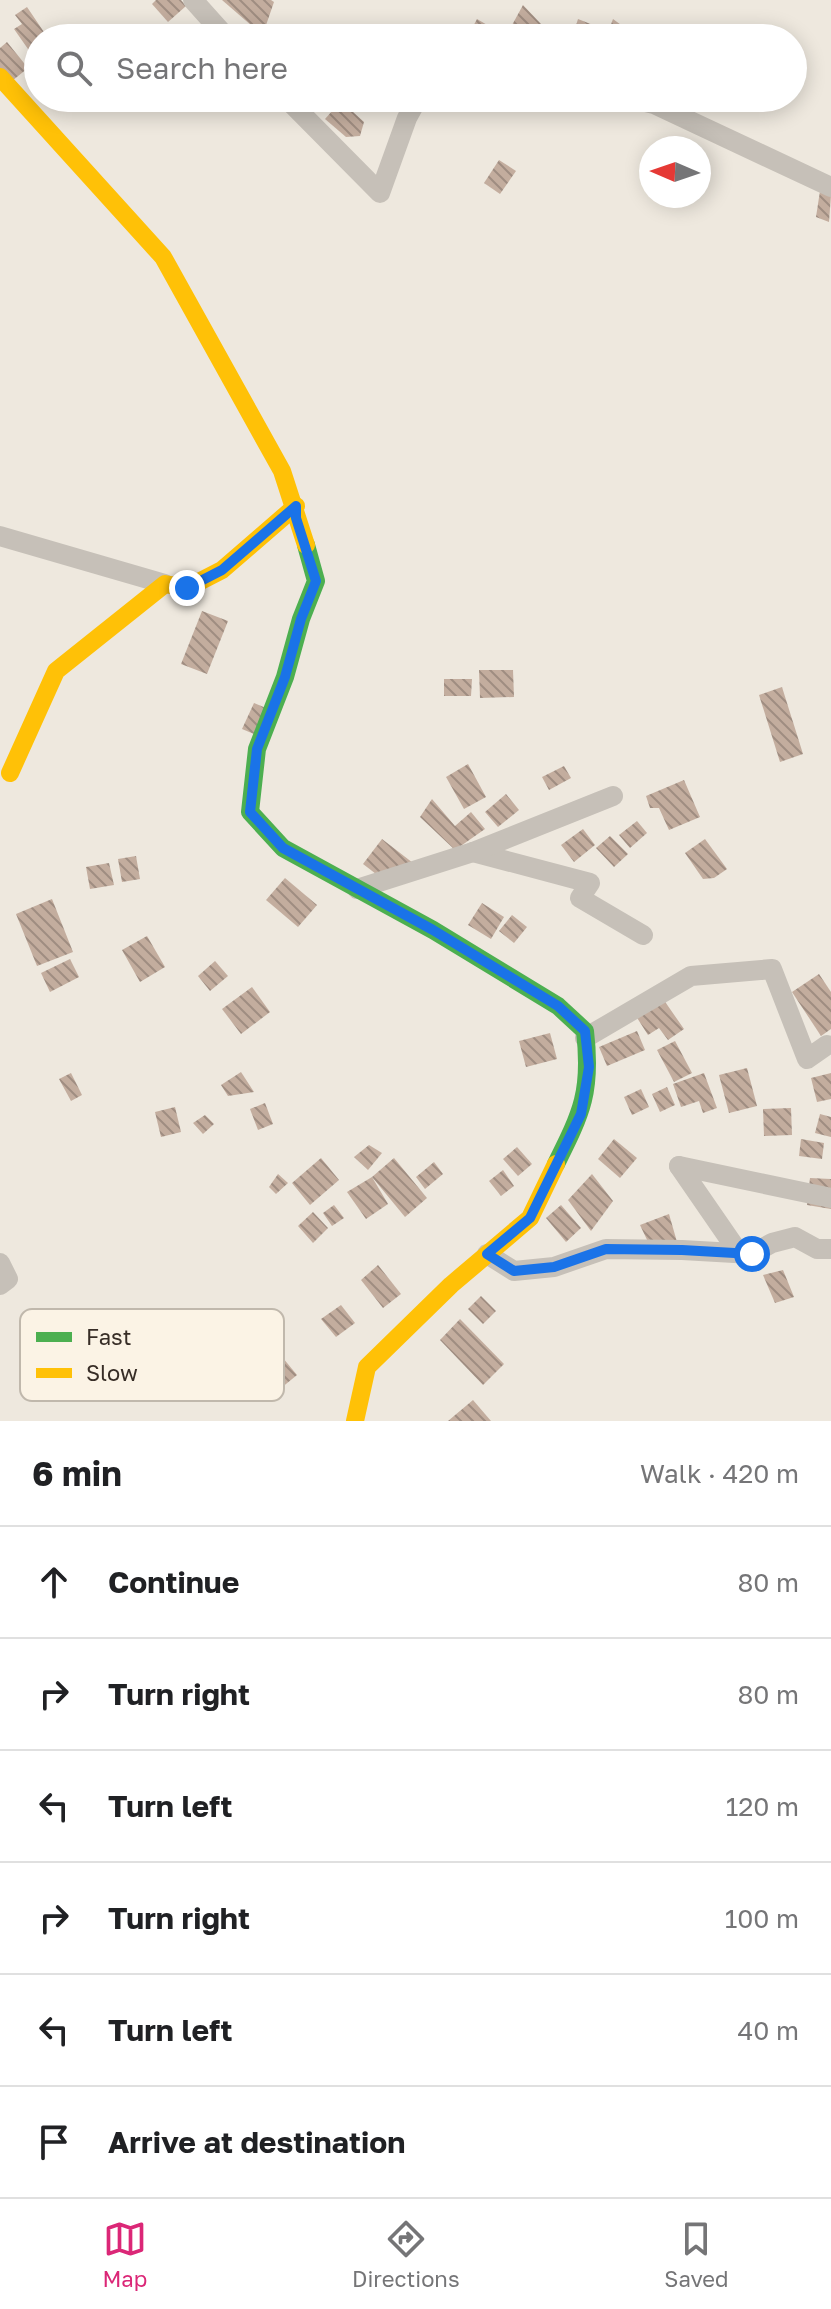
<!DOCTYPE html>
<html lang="en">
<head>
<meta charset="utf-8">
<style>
	:root { --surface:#fff; --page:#f6f6f6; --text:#202124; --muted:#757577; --line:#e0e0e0; --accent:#db2777 }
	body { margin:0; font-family:"Golos Text",sans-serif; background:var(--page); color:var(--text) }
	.compass { position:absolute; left:639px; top:136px; width:72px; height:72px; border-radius:50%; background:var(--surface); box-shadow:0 4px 20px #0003; rotate:272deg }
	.stop { position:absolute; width:24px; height:24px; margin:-18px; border:6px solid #1a73e8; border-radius:50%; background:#fff }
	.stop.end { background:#1a73e8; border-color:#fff; box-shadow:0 2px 8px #0008 }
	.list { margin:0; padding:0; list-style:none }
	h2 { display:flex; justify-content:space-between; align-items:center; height:104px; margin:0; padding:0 32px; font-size:34px }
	h2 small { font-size:26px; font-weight:400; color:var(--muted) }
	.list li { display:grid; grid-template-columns:52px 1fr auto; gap:24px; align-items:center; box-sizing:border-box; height:112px; padding:0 32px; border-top:2px solid var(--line) }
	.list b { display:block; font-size:30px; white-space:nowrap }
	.list em { font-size:26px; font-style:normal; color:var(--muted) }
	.icon { flex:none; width:44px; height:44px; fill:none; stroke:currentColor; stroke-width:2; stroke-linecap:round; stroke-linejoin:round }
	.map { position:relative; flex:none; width:831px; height:1421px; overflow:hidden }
	.search { position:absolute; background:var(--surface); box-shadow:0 4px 20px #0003; left:24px; right:24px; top:24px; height:88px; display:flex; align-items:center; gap:20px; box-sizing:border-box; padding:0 28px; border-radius:44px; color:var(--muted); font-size:30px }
	.sheet { height:776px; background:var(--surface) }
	nav { display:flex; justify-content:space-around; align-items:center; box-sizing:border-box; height:112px; border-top:2px solid var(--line); background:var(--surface); font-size:22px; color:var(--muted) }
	nav a { display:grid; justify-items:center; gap:4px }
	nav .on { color:var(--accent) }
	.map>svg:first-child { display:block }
	.building { fill:url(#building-back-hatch) }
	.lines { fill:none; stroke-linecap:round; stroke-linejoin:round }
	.street { stroke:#c6c0b8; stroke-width:20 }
	.fast { stroke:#4caf50; stroke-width:18 }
	.slow { stroke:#ffc107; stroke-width:18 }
	.route { stroke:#1a73e8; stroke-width:10 }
	.key { fill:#fbf3e5; stroke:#c0b8ac; stroke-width:2 }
	.key-label { font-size:22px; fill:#372d26 }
</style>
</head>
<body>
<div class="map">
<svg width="831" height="1421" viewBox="0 0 831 1421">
	<defs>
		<pattern id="building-back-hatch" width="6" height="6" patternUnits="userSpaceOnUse" patternTransform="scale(2)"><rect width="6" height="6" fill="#c3ad9e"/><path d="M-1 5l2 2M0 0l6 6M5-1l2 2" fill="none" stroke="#9f8d81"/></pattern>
	</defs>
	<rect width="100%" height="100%" fill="#eee8de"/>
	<g class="building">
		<path d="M 156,0 L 181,0 L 186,6 L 168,22 L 152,4 Z"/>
		<path d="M 222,0 L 271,0 L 274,2 L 264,31 L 252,26 Z"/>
		<path d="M 523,5 L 541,24 L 534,38 L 505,38 Z"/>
		<path d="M 27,7 L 48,38 L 38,38 L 38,57 L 35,59 L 14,29 L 22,24 L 15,15 Z"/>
		<path d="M 477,19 L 494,29 L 489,38 L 467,38 Z"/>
		<path d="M 578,19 L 603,29 L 600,38 L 572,38 Z"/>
		<path d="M 613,19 L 632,33 L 630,38 L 606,38 Z"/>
		<path d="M 640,24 L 663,35 L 662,38 L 634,38 Z"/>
		<path d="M 327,28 L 337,38 L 308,38 Z"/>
		<path d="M 7,42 L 28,68 L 7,85 L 0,77 L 0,48 Z"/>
		<path d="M 98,98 L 122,98 L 109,109 Z"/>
		<path d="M 369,98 L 389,98 L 381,108 Z"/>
		<path d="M 341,101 L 364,122 L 360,136 L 346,137 L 325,119 Z"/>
		<path d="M 499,160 L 516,171 L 500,194 L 484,183 Z"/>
		<path d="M 820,191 L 831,195 L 829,222 L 816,217 Z"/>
		<path d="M 202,611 L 228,621 L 207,674 L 181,664 Z"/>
		<path d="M 479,670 L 513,670 L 514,697 L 480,698 Z"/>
		<path d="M 444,679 L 472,679 L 471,696 L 444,696 Z"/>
		<path d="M 782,687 L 803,754 L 780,762 L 759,695 Z"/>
		<path d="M 254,703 L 266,708 L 254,734 L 242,729 Z"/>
		<path d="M 468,764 L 486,797 L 464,809 L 446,777 Z"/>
		<path d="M 564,766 L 571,778 L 549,790 L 542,777 Z"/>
		<path d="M 684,780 L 700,817 L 669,830 L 659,808 L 650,808 L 646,796 Z"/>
		<path d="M 506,794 L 519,810 L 498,827 L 485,812 Z"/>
		<path d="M 432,799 L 455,826 L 471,812 L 485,829 L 455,850 L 420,817 Z"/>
		<path d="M 637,821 L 647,833 L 630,848 L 619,835 Z"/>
		<path d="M 583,829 L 595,845 L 574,862 L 561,845 Z"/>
		<path d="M 610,836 L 628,854 L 614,867 L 596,848 Z"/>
		<path d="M 382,839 L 413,863 L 380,877 L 363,864 Z"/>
		<path d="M 705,839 L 727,869 L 714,878 L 703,879 L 685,853 Z"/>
		<path d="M 136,856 L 140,879 L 122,882 L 118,859 Z"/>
		<path d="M 109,863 L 114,885 L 90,889 L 86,867 Z"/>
		<path d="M 285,878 L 317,905 L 298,927 L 266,900 Z"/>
		<path d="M 52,899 L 73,952 L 37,966 L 16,914 Z"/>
		<path d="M 482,903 L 504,917 L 491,939 L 468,925 Z"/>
		<path d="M 512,915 L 527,927 L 514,943 L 499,931 Z"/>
		<path d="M 147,936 L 165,967 L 140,982 L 122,950 Z"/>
		<path d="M 70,959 L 79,977 L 50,992 L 41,973 Z"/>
		<path d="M 215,961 L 228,976 L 210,991 L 198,976 Z"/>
		<path d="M 819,974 L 831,992 L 831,1029 L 821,1036 L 792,992 Z"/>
		<path d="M 252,987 L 270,1012 L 241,1034 L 222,1009 Z"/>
		<path d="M 661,996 L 684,1029 L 668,1040 L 659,1028 L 648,1035 L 634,1013 Z"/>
		<path d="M 637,1031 L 645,1050 L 607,1066 L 599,1047 Z"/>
		<path d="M 550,1033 L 557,1059 L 526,1067 L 519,1041 Z"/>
		<path d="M 675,1041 L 692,1073 L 674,1082 L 657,1050 Z"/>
		<path d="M 747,1068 L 757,1106 L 729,1113 L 719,1075 Z"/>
		<path d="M 241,1072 L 254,1092 L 228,1096 L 221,1085 Z"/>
		<path d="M 71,1073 L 82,1095 L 71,1101 L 59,1079 Z"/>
		<path d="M 704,1073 L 717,1108 L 703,1113 L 699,1101 L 681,1107 L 673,1084 Z"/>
		<path d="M 831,1073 L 831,1099 L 817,1102 L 811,1078 Z"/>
		<path d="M 667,1087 L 675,1105 L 660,1112 L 652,1094 Z"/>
		<path d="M 641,1089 L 649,1107 L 632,1115 L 624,1097 Z"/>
		<path d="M 265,1103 L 273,1124 L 258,1130 L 250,1109 Z"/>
		<path d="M 175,1107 L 181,1132 L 161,1137 L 155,1112 Z"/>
		<path d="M 791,1108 L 792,1135 L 764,1136 L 763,1109 Z"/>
		<path d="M 820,1114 L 831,1117 L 831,1137 L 815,1133 Z"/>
		<path d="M 205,1115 L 214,1124 L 203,1134 L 193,1123 Z"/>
		<path d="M 614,1139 L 637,1158 L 620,1178 L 598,1159 Z"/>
		<path d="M 801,1139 L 824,1143 L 822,1159 L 799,1156 Z"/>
		<path d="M 369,1145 L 382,1153 L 368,1170 L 354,1157 Z"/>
		<path d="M 517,1147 L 532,1164 L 518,1176 L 503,1159 Z"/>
		<path d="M 321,1158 L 339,1180 L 310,1205 L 292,1183 Z"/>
		<path d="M 394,1158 L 427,1198 L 405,1217 L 372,1177 Z"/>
		<path d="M 434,1162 L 443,1174 L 425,1189 L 416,1177 Z"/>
		<path d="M 503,1170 L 514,1186 L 501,1196 L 489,1181 Z"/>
		<path d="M 278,1174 L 288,1183 L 276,1194 L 269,1187 Z"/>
		<path d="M 592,1174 L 613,1201 L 591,1231 L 568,1200 Z"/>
		<path d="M 372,1177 L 388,1204 L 366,1219 L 347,1192 Z"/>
		<path d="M 810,1178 L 831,1179 L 831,1209 L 807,1205 Z"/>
		<path d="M 334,1205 L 344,1218 L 332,1226 L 323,1213 Z"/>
		<path d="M 561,1205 L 581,1228 L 566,1242 L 546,1218 Z"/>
		<path d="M 313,1212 L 328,1228 L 313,1243 L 298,1226 Z"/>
		<path d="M 669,1214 L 677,1242 L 649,1244 L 640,1225 Z"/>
		<path d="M 378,1265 L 401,1294 L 383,1308 L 361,1280 Z"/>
		<path d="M 783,1270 L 794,1297 L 775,1303 L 763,1275 Z"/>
		<path d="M 481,1296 L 496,1311 L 483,1324 L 468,1309 Z"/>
		<path d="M 341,1305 L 355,1323 L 336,1337 L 321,1319 Z"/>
		<path d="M 460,1319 L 504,1364 L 483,1385 L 440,1340 Z"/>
		<path d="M 278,1352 L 297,1375 L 264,1402 L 245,1378 Z"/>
		<path d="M 473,1400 L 491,1421 L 448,1421 Z"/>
	</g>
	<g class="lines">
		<g class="street">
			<path d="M 193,0 L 227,38"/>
			<path d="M 286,98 L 380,193 L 407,118 L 418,98"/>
			<path d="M 629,98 L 654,104 L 831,187"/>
			<path d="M 0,536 L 165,584"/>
			<path d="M 473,852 L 590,883 L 580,898 L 643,935"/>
			<path d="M 357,889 L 473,852 L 613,796"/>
			<path d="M 585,1038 L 691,976 L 772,969 L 807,1059 L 827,1045"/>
			<path d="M 679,1166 L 831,1198"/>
			<path d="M 679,1166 L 739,1253"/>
			<path d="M 487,1254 L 514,1271 L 554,1267 L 606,1249 L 682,1250 L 752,1254 L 772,1243 L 795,1237 L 817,1249 L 831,1249"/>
			<path d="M 0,1263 L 8,1279 L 0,1285"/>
		</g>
		<path class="fast" d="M 306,545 L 316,581 L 301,619 L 285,677 L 257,749 L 250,812 L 283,848 L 433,930 L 558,1006 L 585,1031 C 592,1091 582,1112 556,1164"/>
		<g class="slow">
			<path d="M 0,77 L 163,257 L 282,471 L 306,545"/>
			<path d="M 10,773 L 56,671 L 165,584 L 187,588 L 222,570 L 296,506"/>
			<path d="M 355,1421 L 367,1367 L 451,1285 L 530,1218 L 556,1164"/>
		</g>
	</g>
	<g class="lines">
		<path class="route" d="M 187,588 L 222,570 L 296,506 L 296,518 L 316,581 L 301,619 L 285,677 L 257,749 L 250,812 L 283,848 L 433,930 L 558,1006 L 585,1031 L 589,1067 L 581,1114 L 530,1218 L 487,1254 L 514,1271 L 554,1267 L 606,1249 L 682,1250 L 752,1254"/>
	</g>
	<rect x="20" y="1309" width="264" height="92" rx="12" class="key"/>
	<rect x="36" y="1332" width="36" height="10" fill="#4caf50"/>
	<rect x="36" y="1368" width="36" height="10" fill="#ffc107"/>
	<g class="key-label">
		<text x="86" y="1345">Fast</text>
		<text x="86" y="1381">Slow</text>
	</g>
</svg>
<svg class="compass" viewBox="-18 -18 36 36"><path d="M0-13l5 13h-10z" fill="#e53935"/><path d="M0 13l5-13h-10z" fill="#757577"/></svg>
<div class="stop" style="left:752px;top:1254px"></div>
<div class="stop end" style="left:187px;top:588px"></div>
<div class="search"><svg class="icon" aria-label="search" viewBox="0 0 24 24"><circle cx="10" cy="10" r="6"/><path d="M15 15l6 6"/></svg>Search here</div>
</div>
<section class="sheet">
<h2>6 min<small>Walk · 420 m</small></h2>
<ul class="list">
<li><svg class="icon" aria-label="ahead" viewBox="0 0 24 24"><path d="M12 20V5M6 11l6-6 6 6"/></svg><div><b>Continue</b></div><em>80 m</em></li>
<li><svg class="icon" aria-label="right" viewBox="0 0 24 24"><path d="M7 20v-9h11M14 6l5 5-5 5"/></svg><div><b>Turn right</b></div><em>80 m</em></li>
<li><svg class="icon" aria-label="left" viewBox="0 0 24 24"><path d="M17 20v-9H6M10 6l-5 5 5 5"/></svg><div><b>Turn left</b></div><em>120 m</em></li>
<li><svg class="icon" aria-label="right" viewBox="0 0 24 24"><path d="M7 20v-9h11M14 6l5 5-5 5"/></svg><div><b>Turn right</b></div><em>100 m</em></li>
<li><svg class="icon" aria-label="left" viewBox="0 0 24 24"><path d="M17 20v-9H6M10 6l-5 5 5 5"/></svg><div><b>Turn left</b></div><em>40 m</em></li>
<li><svg class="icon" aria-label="arrive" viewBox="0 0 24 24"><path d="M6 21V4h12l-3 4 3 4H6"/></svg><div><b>Arrive at destination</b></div></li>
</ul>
</section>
<nav>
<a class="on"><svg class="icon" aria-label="map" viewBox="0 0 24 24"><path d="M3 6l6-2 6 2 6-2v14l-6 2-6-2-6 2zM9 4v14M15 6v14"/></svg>Map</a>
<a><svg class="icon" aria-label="directions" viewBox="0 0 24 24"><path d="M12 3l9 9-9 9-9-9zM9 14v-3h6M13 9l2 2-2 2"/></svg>Directions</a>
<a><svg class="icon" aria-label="saved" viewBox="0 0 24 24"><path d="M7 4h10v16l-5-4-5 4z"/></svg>Saved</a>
</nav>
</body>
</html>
